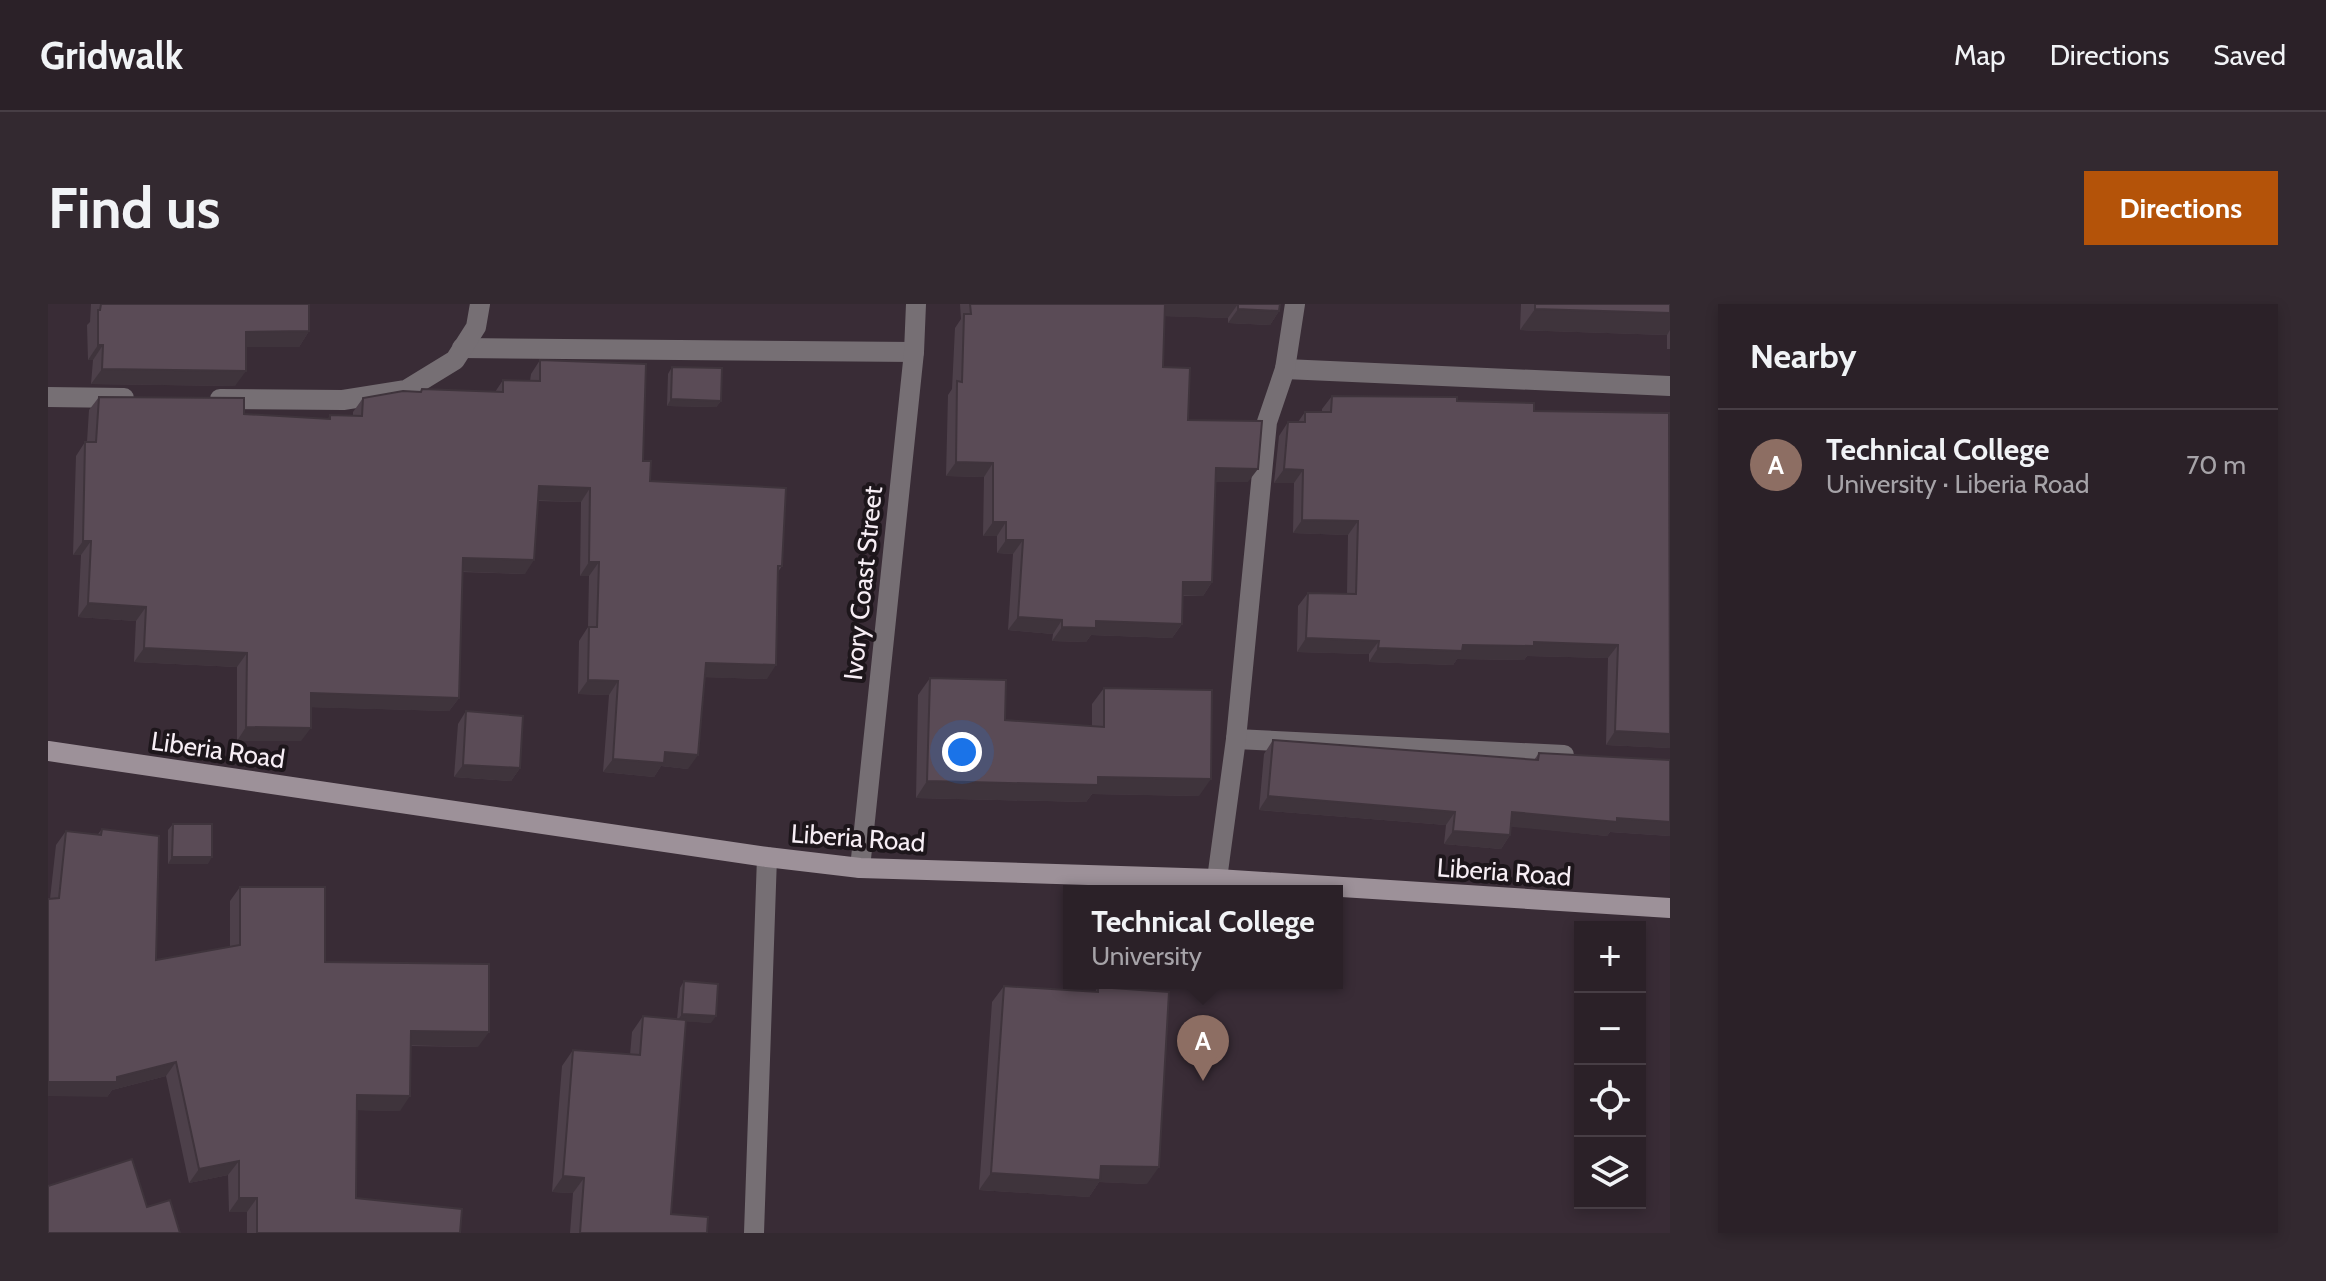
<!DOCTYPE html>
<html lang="en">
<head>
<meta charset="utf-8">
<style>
	:root { --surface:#2b2128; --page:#332930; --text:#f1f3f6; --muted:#a6a3a8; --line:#473e45; --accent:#b45309 }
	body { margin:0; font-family:Cabin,sans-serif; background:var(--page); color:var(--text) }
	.controls { position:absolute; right:24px; bottom:24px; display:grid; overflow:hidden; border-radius:0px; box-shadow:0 4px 12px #0003 }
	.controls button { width:72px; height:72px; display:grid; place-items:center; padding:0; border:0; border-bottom:2px solid var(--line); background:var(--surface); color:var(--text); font:40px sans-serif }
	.you { position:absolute; left:914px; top:448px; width:28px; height:28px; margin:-20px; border:6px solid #fff; border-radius:50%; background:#1a73e8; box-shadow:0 0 0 12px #1a73e833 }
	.badge { display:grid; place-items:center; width:52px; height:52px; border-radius:50%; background:var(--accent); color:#fff; font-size:26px; font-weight:700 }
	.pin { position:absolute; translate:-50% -66px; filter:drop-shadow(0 2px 4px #0008) }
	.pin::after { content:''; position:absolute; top:42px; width:28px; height:24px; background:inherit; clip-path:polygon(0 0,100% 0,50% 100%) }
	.popup { position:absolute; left:1015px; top:581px; width:280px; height:104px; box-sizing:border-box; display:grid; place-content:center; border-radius:0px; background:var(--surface); filter:drop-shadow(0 2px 6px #0005); font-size:26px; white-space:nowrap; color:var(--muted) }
	.popup b { font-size:30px; color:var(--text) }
	.popup::after { content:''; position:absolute; left:50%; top:100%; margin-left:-16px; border:16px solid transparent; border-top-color:var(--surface) }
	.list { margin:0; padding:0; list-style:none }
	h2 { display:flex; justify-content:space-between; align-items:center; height:104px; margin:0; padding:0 32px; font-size:34px }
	h2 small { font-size:26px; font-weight:400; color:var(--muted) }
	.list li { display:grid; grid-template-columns:52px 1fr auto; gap:24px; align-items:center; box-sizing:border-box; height:112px; padding:0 32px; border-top:2px solid var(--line) }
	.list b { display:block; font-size:30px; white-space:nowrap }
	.list p { margin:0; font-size:26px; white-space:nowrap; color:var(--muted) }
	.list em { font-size:26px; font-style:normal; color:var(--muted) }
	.icon { flex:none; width:44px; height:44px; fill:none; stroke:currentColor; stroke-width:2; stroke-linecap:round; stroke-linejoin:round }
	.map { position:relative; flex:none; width:1622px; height:929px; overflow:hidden; border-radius:0px }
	header { display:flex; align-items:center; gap:48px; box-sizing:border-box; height:112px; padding:0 40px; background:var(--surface); border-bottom:2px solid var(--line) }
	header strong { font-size:38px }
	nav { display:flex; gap:44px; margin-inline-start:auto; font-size:28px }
	.intro { display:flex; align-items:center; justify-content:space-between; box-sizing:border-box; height:192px; padding:0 48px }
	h1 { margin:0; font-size:56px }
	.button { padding:20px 36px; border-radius:0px; background:var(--accent); color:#fff; font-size:28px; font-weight:700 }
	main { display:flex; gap:48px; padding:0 48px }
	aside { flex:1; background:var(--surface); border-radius:0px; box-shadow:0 4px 12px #0003 }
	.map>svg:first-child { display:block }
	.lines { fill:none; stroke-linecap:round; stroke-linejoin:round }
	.street { stroke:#766f74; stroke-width:20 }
	.secondary { stroke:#9d9199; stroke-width:20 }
	.wall { fill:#4d404a }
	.shaded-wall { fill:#3f343c }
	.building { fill:#5a4b56; stroke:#3f343c; stroke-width:2 }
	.labels { text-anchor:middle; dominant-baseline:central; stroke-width:8; stroke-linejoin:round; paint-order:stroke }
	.street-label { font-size:26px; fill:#f7eef5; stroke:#1d161b }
</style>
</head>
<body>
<header>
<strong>Gridwalk</strong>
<nav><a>Map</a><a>Directions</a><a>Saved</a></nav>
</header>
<div class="intro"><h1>Find us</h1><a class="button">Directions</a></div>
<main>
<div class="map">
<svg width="1622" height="929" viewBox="0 0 1622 929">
	<rect width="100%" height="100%" fill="#392c36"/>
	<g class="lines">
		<g class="street">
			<path d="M 414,44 L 866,48"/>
			<path d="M 1237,65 L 1622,82"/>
			<path d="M 0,93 L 76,94"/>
			<path d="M 172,95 L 295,96 L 358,86 L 407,56 L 428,23 L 432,0"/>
			<path d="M 1188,435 L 1516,451"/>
			<path d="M 812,564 L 866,48 L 868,0"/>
			<path d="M 1169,575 L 1188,435 L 1219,118 L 1237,65 L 1247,0"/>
			<path d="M 706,929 L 719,553"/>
		</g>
		<path class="secondary" d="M 0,447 L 719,553 L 812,564 L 1169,575 L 1622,604"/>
	</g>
	<g class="wall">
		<path d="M 43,0 L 261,0 L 261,27 L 251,43 L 198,43 L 187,82 L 43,80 L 45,56 L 40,56 L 39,21 L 42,18 Z"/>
		<path d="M 912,0 L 1232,0 L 1231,7 L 1222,21 L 1180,19 L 1180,14 L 1117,12 L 1115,63 L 1140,116 L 1200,178 L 1167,178 L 1164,278 L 1155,292 L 1135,292 L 1134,320 L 1124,334 L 1043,331 L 1038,338 L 1004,337 L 1005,330 L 960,326 L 965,250 L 949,249 L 949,232 L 935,232 L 936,173 L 898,172 L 900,91 L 904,85 L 907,24 L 913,15 Z"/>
		<path d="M 1473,0 L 1622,0 L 1622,45 L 1619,45 L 1619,31 L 1472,26 Z"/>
		<path d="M 492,56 L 595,157 L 602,177 L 734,262 L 730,268 L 719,375 L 657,373 L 640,465 L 613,462 L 606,473 L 555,468 L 561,391 L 530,390 L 531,337 L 540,323 L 541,272 L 532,272 L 533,198 L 490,197 L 477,270 L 414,268 L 411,394 L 401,407 L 263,403 L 253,437 L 189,437 L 189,363 L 86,358 L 88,317 L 30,313 L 33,251 L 25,251 L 28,152 L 37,138 L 39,138 L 41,106 L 51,93 L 196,110 L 280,115 L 282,111 L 305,112 L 305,108 L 315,94 L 372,88 L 374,85 L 447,88 L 455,76 L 482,77 L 483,70 Z"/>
		<path d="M 624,63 L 673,97 L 668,103 L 619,102 L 620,70 Z"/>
		<path d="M 1284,92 L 1409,97 L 1486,107 L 1621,114 L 1622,444 L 1558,441 L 1560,354 L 1479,352 L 1476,356 L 1409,355 L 1405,361 L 1321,358 L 1321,350 L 1249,348 L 1250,302 L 1260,289 L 1299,289 L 1300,231 L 1245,229 L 1246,179 L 1226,179 L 1231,132 L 1240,118 L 1250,118 L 1257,108 L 1274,108 L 1274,105 Z"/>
		<path d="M 882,374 L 957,416 L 1044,422 L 1044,400 L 1056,384 L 1151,492 L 1044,490 L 1038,498 L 868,494 L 870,391 Z"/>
		<path d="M 418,407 L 472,464 L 463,477 L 406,473 L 410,420 Z"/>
		<path d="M 1225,436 L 1486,456 L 1491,449 L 1622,456 L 1622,532 L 1562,528 L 1559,532 L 1463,522 L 1462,531 L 1453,545 L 1396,540 L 1398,521 L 1211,506 L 1216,450 Z"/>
		<path d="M 125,520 L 160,560 L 120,560 L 120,526 Z"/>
		<path d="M 54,525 L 108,656 L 182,643 L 182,597 L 192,583 L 277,658 L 430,743 L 363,742 L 352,807 L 309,806 L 308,894 L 412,929 L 199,929 L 199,908 L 181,908 L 180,871 L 141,879 L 118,772 L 64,786 L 59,793 L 2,595 L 8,541 L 18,527 L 50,530 Z"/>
		<path d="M 636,677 L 663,719 L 638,717 L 623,910 L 659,929 L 522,929 L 525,889 L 504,888 L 514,762 L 525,746 L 582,751 L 584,728 L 595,712 L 629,715 L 632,684 Z"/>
		<path d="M 956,682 L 1047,688 L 1050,683 L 1099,880 L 1051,878 L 1041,893 L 931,886 L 944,698 Z"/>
	</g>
	<g class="shaded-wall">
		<path d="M 1116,0 L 1190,0 L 1180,14 L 1108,12 Z"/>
		<path d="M 1190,5 L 1231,7 L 1222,21 L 1180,19 Z"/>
		<path d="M 1487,5 L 1622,9 L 1622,26 L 1619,31 L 1472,26 Z"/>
		<path d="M 261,27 L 251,43 L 187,43 L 198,28 Z"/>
		<path d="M 50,41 L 55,41 L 45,56 L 40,56 Z"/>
		<path d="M 54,65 L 198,67 L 187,82 L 43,80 Z"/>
		<path d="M 623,95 L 673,97 L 668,103 L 619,102 Z"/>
		<path d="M 908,158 L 945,159 L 936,173 L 898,172 Z"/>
		<path d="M 1168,164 L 1210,165 L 1200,178 L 1158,178 Z"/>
		<path d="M 1236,165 L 1255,166 L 1246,179 L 1226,179 Z"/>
		<path d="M 491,182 L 542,184 L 533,198 L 481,196 Z"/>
		<path d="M 1254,216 L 1310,217 L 1300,231 L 1245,229 Z"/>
		<path d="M 945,218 L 958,218 L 949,232 L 935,232 Z"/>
		<path d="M 958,236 L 975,236 L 965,250 L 949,249 Z"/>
		<path d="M 35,237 L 43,237 L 33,251 L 25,251 Z"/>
		<path d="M 415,254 L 486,256 L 477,270 L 405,267 Z"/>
		<path d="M 541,258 L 551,258 L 541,272 L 532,272 Z"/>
		<path d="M 1135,278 L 1164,278 L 1155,292 L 1125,291 Z"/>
		<path d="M 40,299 L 98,303 L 88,317 L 30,313 Z"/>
		<path d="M 970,313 L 1014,316 L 1005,330 L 960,326 Z"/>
		<path d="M 1048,317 L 1134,320 L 1124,334 L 1043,331 L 1038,338 L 1004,337 L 1014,323 Z"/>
		<path d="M 1258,334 L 1331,337 L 1321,350 L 1249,348 Z"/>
		<path d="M 1486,338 L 1570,341 L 1560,354 L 1479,352 L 1476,356 L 1409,355 L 1405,361 L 1321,358 L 1330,344 Z"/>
		<path d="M 96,344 L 199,349 L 189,363 L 86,358 Z"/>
		<path d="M 658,359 L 728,361 L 719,375 L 648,373 Z"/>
		<path d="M 540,376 L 570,377 L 561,391 L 530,390 Z"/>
		<path d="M 263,389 L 411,394 L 401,407 L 254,403 Z"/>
		<path d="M 198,423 L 263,424 L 253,437 L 189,437 Z"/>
		<path d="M 1567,427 L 1622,430 L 1622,444 L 1558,441 Z"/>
		<path d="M 617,448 L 650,451 L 640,465 L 613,462 L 606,473 L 555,468 L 565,455 Z"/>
		<path d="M 415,461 L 472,464 L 463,477 L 406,473 Z"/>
		<path d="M 1050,473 L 1163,475 L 1151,492 L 1044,490 L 1038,498 L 868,494 L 879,477 Z"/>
		<path d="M 1220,492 L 1407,508 L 1398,521 L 1211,506 Z"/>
		<path d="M 1464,508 L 1622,518 L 1622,532 L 1562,528 L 1559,532 L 1455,522 Z"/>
		<path d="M 1405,527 L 1462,531 L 1453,545 L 1396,540 Z"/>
		<path d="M 124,553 L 164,553 L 160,560 L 120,560 Z"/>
		<path d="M 634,710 L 668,712 L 663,719 L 629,717 Z"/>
		<path d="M 363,727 L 441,728 L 430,743 L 353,741 Z"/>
		<path d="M 128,758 L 118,772 L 64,786 L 59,793 L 0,792 L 0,778 L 69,773 Z"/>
		<path d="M 309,791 L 362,792 L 352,807 L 299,806 Z"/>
		<path d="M 191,857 L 180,871 L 141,879 L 151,865 Z"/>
		<path d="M 1053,862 L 1111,863 L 1099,880 L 1051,878 L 1041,893 L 931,886 L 943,869 Z"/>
		<path d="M 515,872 L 536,874 L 525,889 L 504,888 Z"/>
		<path d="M 191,894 L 209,894 L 199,908 L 181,908 Z"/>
	</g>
	<g class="building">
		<path d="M 53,0 L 261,0 L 261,27 L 198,28 L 198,67 L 54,65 L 55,41 L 50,41 L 50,6 L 52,6 Z"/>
		<path d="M 922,0 L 1117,0 L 1115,63 L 1142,64 L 1140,116 L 1214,117 L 1210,165 L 1168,164 L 1164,278 L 1135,278 L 1134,320 L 1048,317 L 1048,324 L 1014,323 L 1014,316 L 970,313 L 975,236 L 958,236 L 958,218 L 945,218 L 945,159 L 908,158 L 909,77 L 914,78 L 916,10 L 923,10 Z"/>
		<path d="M 1190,0 L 1232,0 L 1231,7 L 1190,5 Z"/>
		<path d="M 1487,0 L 1622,0 L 1622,9 L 1487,5 Z"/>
		<path d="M 492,56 L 598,60 L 595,157 L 603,157 L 602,177 L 738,184 L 734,262 L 730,262 L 728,361 L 658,359 L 650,451 L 617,448 L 616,459 L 565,455 L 570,377 L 540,376 L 541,323 L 549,323 L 551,258 L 541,258 L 542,184 L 491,182 L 486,256 L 415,254 L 411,394 L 263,389 L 263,424 L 198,423 L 199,349 L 96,344 L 98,303 L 40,299 L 43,237 L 35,237 L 37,138 L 48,138 L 51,93 L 196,94 L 196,110 L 282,115 L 282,111 L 314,112 L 315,94 L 355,87 L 373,88 L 374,85 L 455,88 L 455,76 L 492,77 Z"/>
		<path d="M 624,63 L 674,64 L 673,97 L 623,95 Z"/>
		<path d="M 1284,92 L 1409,93 L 1409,97 L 1486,99 L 1486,107 L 1621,109 L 1622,430 L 1567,427 L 1570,341 L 1486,338 L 1486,342 L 1415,341 L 1414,347 L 1330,344 L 1331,337 L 1258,334 L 1260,289 L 1308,290 L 1310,217 L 1254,216 L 1255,166 L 1236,165 L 1240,118 L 1257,118 L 1257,108 L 1283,108 Z"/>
		<path d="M 882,374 L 958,376 L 957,416 L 1056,423 L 1056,384 L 1164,386 L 1163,475 L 1050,473 L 1050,481 L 879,477 Z"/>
		<path d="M 418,407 L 475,412 L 472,464 L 415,461 Z"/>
		<path d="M 1225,436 L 1490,456 L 1491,449 L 1622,456 L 1622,518 L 1569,514 L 1569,518 L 1464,508 L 1462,531 L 1405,527 L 1407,508 L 1220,492 Z"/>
		<path d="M 125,520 L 164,520 L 164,553 L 124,553 Z"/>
		<path d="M 54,525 L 111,532 L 108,656 L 192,641 L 192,583 L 277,583 L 277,658 L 441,660 L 441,728 L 363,727 L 362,792 L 309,791 L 308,894 L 414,905 L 412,929 L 209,929 L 209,894 L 191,894 L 191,857 L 151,865 L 128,758 L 69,773 L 69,778 L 0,778 L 0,595 L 11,594 L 18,527 L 53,531 Z"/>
		<path d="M 636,677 L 670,680 L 668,712 L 634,710 Z"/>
		<path d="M 956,682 L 1050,688 L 1050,683 L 1121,688 L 1111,863 L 1053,862 L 1052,876 L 943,869 Z"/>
		<path d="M 595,712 L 638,716 L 623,910 L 660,913 L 659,929 L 532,929 L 536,874 L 515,872 L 525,746 L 592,751 Z"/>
		<path d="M 84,855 L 99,903 L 122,896 L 132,929 L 0,929 L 0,882 Z"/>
	</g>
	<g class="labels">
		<g class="street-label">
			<text transform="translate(815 279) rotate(-84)">Ivory Coast Street</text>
			<text transform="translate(170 446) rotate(8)">Liberia Road</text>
			<text transform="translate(810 534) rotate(4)">Liberia Road</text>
			<text transform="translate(1456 568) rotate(4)">Liberia Road</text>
		</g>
	</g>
</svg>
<div class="controls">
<button>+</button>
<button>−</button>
<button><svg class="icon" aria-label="locate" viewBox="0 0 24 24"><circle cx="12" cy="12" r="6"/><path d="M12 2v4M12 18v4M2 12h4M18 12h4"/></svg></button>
<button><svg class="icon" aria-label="layers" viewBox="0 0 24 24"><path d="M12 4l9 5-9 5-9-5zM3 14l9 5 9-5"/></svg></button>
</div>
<div class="you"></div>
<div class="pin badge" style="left:1155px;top:777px;background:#8d6e63">A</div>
<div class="popup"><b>Technical College</b>University</div>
</div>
<aside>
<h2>Nearby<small></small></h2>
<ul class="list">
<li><span class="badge" style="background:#8d6e63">A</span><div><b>Technical College</b><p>University · Liberia Road</p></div><em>70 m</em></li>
</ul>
</aside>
</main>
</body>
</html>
